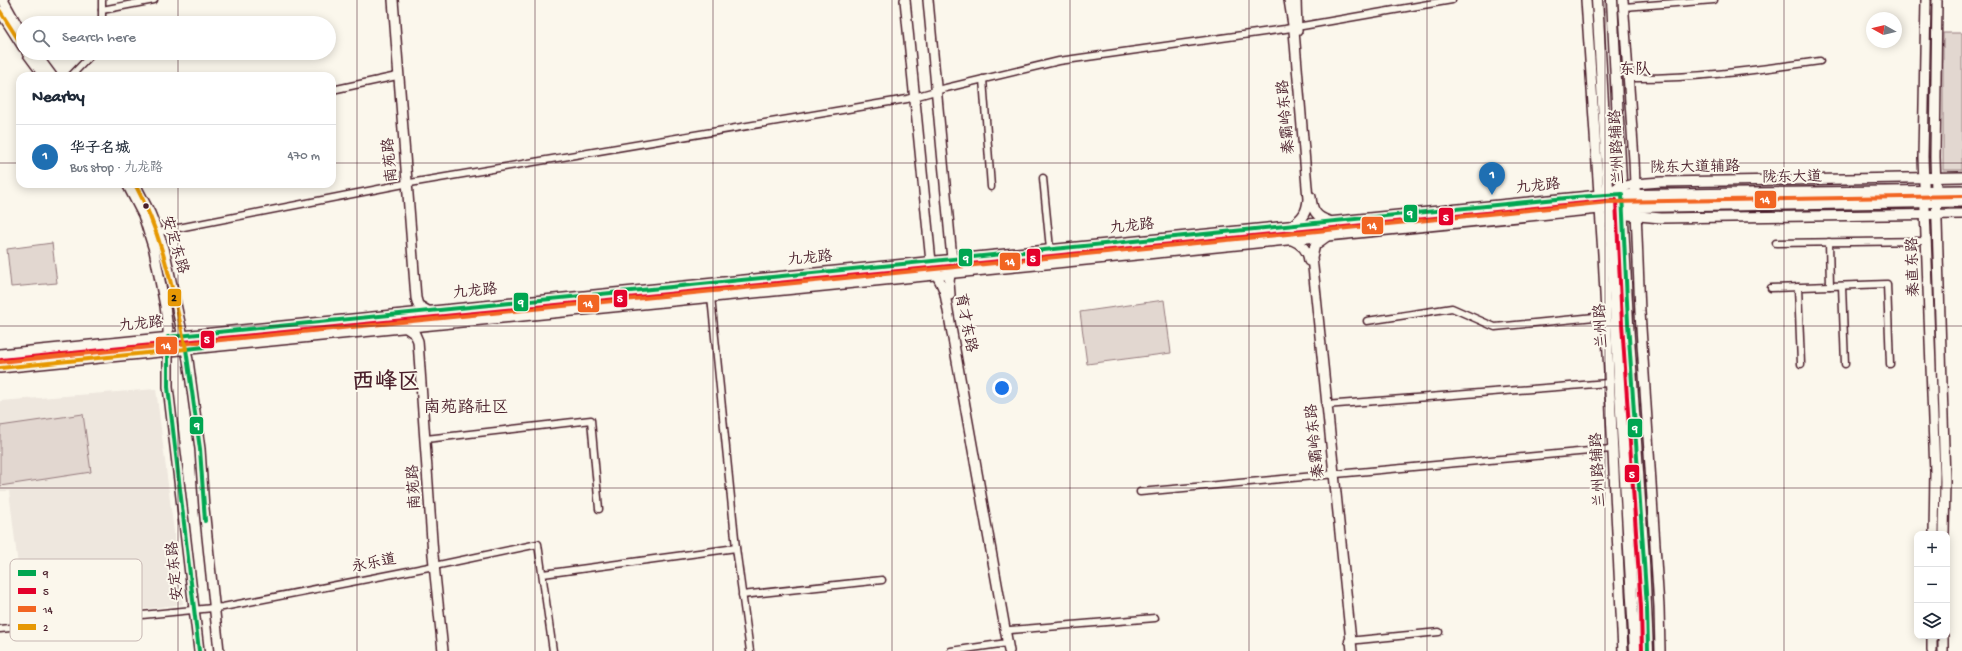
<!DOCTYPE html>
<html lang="en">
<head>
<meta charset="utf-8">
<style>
	:root { --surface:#fff; --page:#f2f2f3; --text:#1f2937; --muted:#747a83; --line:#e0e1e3; --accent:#1f6fb2 }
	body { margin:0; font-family:"Gochi Hand","LXGW WenKai TC",sans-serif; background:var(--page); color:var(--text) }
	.controls { position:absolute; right:12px; bottom:12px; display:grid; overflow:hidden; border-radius:8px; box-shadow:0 2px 10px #0003 }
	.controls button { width:36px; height:36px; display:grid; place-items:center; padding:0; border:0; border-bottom:1px solid var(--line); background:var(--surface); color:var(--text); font:20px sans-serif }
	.compass { position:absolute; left:1866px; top:12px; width:36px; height:36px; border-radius:50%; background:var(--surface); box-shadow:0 2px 10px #0003; rotate:278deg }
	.you { position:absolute; left:1002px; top:388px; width:14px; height:14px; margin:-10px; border:3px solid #fff; border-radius:50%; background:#1a73e8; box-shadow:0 0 0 6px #1a73e833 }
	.badge { display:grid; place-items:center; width:26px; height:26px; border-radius:50%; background:var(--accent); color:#fff; font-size:13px; font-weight:700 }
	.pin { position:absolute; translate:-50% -33px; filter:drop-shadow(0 1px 2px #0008) }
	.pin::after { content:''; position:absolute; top:21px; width:14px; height:12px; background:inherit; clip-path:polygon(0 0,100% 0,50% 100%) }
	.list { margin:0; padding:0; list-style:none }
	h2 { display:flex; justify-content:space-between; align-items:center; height:52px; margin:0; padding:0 16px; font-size:17px }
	h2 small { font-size:13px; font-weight:400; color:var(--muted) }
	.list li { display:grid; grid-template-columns:26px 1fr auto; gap:12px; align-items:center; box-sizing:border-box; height:64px; padding:0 16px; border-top:1px solid var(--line) }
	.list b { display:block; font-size:15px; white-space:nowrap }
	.list p { margin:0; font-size:13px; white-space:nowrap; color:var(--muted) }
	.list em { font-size:13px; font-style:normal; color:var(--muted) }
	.icon { flex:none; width:22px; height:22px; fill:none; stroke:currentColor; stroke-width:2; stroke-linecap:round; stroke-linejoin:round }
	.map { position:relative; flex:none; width:1962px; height:651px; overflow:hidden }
	.search { position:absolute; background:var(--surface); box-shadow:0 2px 10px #0003; left:16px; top:16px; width:320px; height:44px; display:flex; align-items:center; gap:10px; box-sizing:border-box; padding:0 14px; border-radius:22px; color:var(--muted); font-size:15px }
	.panel { position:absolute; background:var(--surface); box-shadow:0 2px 10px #0003; left:16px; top:72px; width:320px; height:116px; border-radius:12px }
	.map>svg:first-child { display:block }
	.built { fill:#eee7de }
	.green { fill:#e2d7d0; stroke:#967b7e }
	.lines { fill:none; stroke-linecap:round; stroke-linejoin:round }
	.street-casing { stroke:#4a1f2b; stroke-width:9 }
	.secondary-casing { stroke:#4a1f2b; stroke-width:12 }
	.primary-casing { stroke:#4a1f2b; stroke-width:13 }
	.street { stroke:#fbf7ec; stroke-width:6 }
	.secondary { stroke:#fbf7ec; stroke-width:9 }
	.primary { stroke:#fbf7ec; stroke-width:10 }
	.bus-1-casing { stroke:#fbf7ec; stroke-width:7 }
	.bus-2-casing { stroke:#fbf7ec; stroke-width:7 }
	.bus-3-casing { stroke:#fbf7ec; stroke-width:7 }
	.bus-4-casing { stroke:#fbf7ec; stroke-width:7 }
	.bus-1 { stroke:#00a651; stroke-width:4 }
	.bus-2 { stroke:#e4002b; stroke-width:4 }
	.bus-3 { stroke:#f26522; stroke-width:4 }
	.bus-4 { stroke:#e69804; stroke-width:4 }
	.grid { fill:none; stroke:#4a1f2b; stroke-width:1; stroke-opacity:0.55 }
	.bus-dot { fill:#4a1f2b; stroke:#fbf7ec; stroke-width:1.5 }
	.labels { text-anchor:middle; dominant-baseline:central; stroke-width:4; stroke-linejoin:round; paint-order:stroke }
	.street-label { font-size:15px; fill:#4a1f2b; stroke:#fbf7ec }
	.neighbourhood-label { font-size:16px; fill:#4a1f2b; stroke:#fbf7ec }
	.quarter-label { font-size:17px; fill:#4a1f2b; stroke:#fbf7ec }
	.town-label { font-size:23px; font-weight:bold; fill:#4a1f2b; stroke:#fbf7ec }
	.key { fill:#fbf7ec; stroke:#c6b6b2; stroke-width:1 }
	.key-label { font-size:11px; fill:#4a1f2b }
	.line-badge { stroke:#fbf7ec; stroke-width:1.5 }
	.badge-label { font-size:11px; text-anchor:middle; font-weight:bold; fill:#fff }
	.pale-badge-label { font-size:11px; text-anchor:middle; font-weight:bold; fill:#111 }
</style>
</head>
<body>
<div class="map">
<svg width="1962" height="651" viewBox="0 0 1962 651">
	<rect width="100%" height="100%" fill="#fbf7ec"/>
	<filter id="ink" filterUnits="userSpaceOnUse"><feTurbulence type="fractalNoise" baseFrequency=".025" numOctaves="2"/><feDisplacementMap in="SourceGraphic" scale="8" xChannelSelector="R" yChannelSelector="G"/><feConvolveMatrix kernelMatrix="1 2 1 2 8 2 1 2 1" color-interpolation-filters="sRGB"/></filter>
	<g filter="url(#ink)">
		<path class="built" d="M 156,389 L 183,604 L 56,621 L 53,579 L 20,582 L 9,491 L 0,491 L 0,401 Z"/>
		<g class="green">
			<rect x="1943" y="33" width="19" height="137"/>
			<path d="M 52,243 L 57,283 L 11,287 L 7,249 Z"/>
			<path d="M 1164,300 L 1171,353 L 1087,364 L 1080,312 Z"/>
			<path d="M 83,414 L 91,472 L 0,486 L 0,426 Z"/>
		</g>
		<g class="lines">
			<defs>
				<g id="street">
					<path d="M 1624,7 L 1714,0"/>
					<path d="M 102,10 L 154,0"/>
					<path d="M 102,23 L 102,0"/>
					<path d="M 71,76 L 93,53"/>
					<path d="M 1628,78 C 1692,79 1757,70 1820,61"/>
					<path d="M 983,79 L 991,187"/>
					<path d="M 332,90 L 397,76"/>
					<path d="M 1043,178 L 1050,249"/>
					<path d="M 158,232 L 404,184 L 907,99 L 946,88 L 1059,61 L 1285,29 L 1452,0"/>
					<path d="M 1829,242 L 1830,286"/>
					<path d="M 1776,243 L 1927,241"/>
					<path d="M 1842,286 L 1845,364"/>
					<path d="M 1798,287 L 1801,364"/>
					<path d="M 1771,288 L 1887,284 L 1890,364"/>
					<path d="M 711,297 L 736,548 L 750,651"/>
					<path d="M 1367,321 L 1452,308 L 1495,327 L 1605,316"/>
					<path d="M 1325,405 L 1608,383"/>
					<path d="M 426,439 L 591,420 L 599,509"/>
					<path d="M 1140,492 L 1611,449"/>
					<path d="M 543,574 L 736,548"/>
					<path d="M 742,595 L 882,580"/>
					<path d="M 0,629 L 223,607 L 434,566 L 538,544 L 553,651"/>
					<path d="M 1010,630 L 1155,618"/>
					<path d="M 1348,641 L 1439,632"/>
					<path d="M 951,651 L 1007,643"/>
				</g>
				<g id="secondary">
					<path d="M 3,0 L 23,36"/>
					<path d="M 393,0 L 416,298 L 418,305 L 428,311"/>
					<path d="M 905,0 L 931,262 C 934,274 942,281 945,294 L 1009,651"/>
					<path d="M 928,0 L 952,259 L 949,282 L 950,295"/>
					<path d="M 1289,0 L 1294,31 L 1308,199 C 1307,212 1303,218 1292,225"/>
					<path d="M 1296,0 L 1297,31"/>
					<path d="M 1586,0 L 1603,254 L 1623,651"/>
					<path d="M 1623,0 L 1634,160 L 1640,312 L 1659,607 L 1660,651"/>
					<path d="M 1926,0 L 1923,157 L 1935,472 L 1934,534"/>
					<path d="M 1937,0 L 1935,157 L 1945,481 L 1944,534"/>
					<path d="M 0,11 L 23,47"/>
					<path d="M 27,53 L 44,76"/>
					<path d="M 35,53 L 52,76"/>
					<path d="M 127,184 L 143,215 L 154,250 L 165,306 L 168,330 L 168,387 L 199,651"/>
					<path d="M 135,184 L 150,213 L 164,248 L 188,360 L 200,449 L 204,508 L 219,651"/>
					<path d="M 1614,189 L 1634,184 L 1661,182 L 1962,177"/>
					<path d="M 1311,197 C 1312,210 1316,217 1329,221"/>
					<path d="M 1617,214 L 1661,218 L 1962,214"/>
					<path d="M 1326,237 L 1315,245 L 1312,257 L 1352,651"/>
					<path d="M 1292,240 C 1302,244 1308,250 1309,261"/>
					<path d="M 405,327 L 415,334 L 418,341 L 433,555 L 443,651"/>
					<path d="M 0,354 L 1599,195 L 1962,190"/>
					<path d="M 0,368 L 1610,208 L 1962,202"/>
					<path d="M 1932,651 L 1932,636"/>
					<path d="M 1943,651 L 1943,636"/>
				</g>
				<g id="primary">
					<path d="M 1597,0 L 1635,651"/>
					<path d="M 1612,0 L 1628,323 L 1644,561 L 1648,651"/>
				</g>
			</defs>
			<use href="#street" class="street-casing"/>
			<use href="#secondary" class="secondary-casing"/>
			<use href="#primary" class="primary-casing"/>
			<use href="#street" class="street"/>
			<use href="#secondary" class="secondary"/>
			<use href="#primary" class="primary"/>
			<defs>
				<g id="bus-1">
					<path d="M 205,347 L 186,349 L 200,449 L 205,521"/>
					<path d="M 199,651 L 168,387 L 168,337 L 1576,197 L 1622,194 L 1628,323 L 1647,607 L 1648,651"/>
				</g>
				<path id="bus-2" d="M 1,360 L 1616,200 L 1622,323 L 1641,607 L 1642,651"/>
				<path id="bus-3" d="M 0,362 L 1609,202 L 1962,196"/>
				<g id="bus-4">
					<path d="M 0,11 L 23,47"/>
					<path d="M 0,368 L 186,349 C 173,292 163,236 135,184"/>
				</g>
			</defs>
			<use href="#bus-1" class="bus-1-casing"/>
			<use href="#bus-2" class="bus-2-casing"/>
			<use href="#bus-3" class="bus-3-casing"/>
			<use href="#bus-4" class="bus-4-casing"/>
			<use href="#bus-1" class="bus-1"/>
			<use href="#bus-2" class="bus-2"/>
			<use href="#bus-3" class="bus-3"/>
			<use href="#bus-4" class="bus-4"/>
		</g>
	</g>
	<path class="grid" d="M 178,0 L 178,23M 357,0 L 357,651M 535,0 L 535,651M 713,0 L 713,651M 892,0 L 892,651M 1070,0 L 1070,651M 1249,0 L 1249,651M 1427,0 L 1427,651M 1605,0 L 1605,651M 1784,0 L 1784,651M 178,53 L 178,76M 0,163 L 20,163M 332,163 L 1962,163M 178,184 L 178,651M 0,326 L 1962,326M 0,488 L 1962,488"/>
	<circle class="bus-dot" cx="146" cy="206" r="3.5"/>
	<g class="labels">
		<g class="street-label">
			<text transform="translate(1287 117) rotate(-95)">秦霸岭东路</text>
			<text transform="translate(1618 147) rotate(-93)">兰州路辅路</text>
			<text transform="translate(391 160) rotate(-95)">南苑路</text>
			<text transform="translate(1695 168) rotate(-1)">陇东大道辅路</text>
			<text transform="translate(1792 178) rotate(-1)">陇东大道</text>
			<text transform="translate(1538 187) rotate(-6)">九龙路</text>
			<text transform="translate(1132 227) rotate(-6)">九龙路</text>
			<text transform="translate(174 245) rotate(73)">安定东路</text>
			<text transform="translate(810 259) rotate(-5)">九龙路</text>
			<text transform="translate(1914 267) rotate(-92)">秦直东路</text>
			<text transform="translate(475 292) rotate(-6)">九龙路</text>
			<text transform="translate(965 323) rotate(79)">育才东路</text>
			<text transform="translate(141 325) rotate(-6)">九龙路</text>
			<text transform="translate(1602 326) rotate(-93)">兰州路</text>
			<text transform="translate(1316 441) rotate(-96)">秦霸岭东路</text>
			<text transform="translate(1599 470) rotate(-93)">兰州路辅路</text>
			<text transform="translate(415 487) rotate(-93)">南苑路</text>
			<text transform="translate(374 564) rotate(-11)">永乐道</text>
			<text transform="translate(176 571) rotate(-96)">安定东路</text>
		</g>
		<g class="neighbourhood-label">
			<text x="1635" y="71">东队</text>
		</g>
		<g class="quarter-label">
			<text x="466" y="409">南苑路社区</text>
		</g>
		<g class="town-label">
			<text x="386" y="383">西峰区</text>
		</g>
	</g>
	<rect x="10" y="559" width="132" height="82" rx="6" class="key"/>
	<rect x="18" y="570" width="18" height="6" fill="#00a651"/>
	<rect x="18" y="588" width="18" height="6" fill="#e4002b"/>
	<rect x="18" y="606" width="18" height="6" fill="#f26522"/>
	<rect x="18" y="624" width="18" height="6" fill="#e69804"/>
	<g class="key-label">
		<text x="43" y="577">9</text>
		<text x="43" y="595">5</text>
		<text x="43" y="613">14</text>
		<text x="43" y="631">2</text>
	</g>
	<g class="line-badge">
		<rect x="1754" y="190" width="23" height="19" rx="4" fill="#f26522"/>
		<rect x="1403" y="204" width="15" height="19" rx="4" fill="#00a651"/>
		<rect x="1438" y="207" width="16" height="19" rx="4" fill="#e4002b"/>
		<rect x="1361" y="216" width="23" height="19" rx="4" fill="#f26522"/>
		<rect x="958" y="248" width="15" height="19" rx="4" fill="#00a651"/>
		<rect x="1026" y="248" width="15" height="19" rx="4" fill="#e4002b"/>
		<rect x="999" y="252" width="22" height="19" rx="4" fill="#f26522"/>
		<rect x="167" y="288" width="15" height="19" rx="4" fill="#e69804"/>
		<rect x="613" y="289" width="15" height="19" rx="4" fill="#e4002b"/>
		<rect x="513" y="292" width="16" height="20" rx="4" fill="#00a651"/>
		<rect x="577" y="294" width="23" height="19" rx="4" fill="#f26522"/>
		<rect x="200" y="330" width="15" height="19" rx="4" fill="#e4002b"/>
		<rect x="155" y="336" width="23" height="19" rx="4" fill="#f26522"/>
		<rect x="189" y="416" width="15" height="19" rx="4" fill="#00a651"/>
		<rect x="1627" y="418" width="16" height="20" rx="4" fill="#00a651"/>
		<rect x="1624" y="464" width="16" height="19" rx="4" fill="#e4002b"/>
	</g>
	<g class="badge-label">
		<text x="1765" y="203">14</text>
		<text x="1410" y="217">9</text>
		<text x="1446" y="221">5</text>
		<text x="1372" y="229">14</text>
		<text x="966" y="262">9</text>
		<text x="1033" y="262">5</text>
		<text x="1010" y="265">14</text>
		<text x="620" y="302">5</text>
		<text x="521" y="306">9</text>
		<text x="588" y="307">14</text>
		<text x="207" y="343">5</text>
		<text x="166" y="349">14</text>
		<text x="197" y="429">9</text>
		<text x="1635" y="432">9</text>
		<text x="1632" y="478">5</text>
	</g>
	<g class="pale-badge-label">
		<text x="174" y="301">2</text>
	</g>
</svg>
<div class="controls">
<button>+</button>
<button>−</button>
<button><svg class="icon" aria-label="layers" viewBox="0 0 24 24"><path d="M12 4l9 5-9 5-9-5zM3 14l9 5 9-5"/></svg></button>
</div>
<svg class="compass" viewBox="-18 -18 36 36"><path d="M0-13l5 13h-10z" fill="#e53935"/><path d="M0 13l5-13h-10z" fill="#747a83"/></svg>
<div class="you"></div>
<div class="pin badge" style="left:1492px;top:195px">1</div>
<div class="search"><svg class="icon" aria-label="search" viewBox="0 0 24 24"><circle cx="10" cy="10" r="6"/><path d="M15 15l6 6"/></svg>Search here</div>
<section class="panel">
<h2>Nearby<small></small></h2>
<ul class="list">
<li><span class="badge">1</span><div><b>华子名城</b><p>Bus stop · 九龙路</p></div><em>470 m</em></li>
</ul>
</section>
</div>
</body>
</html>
